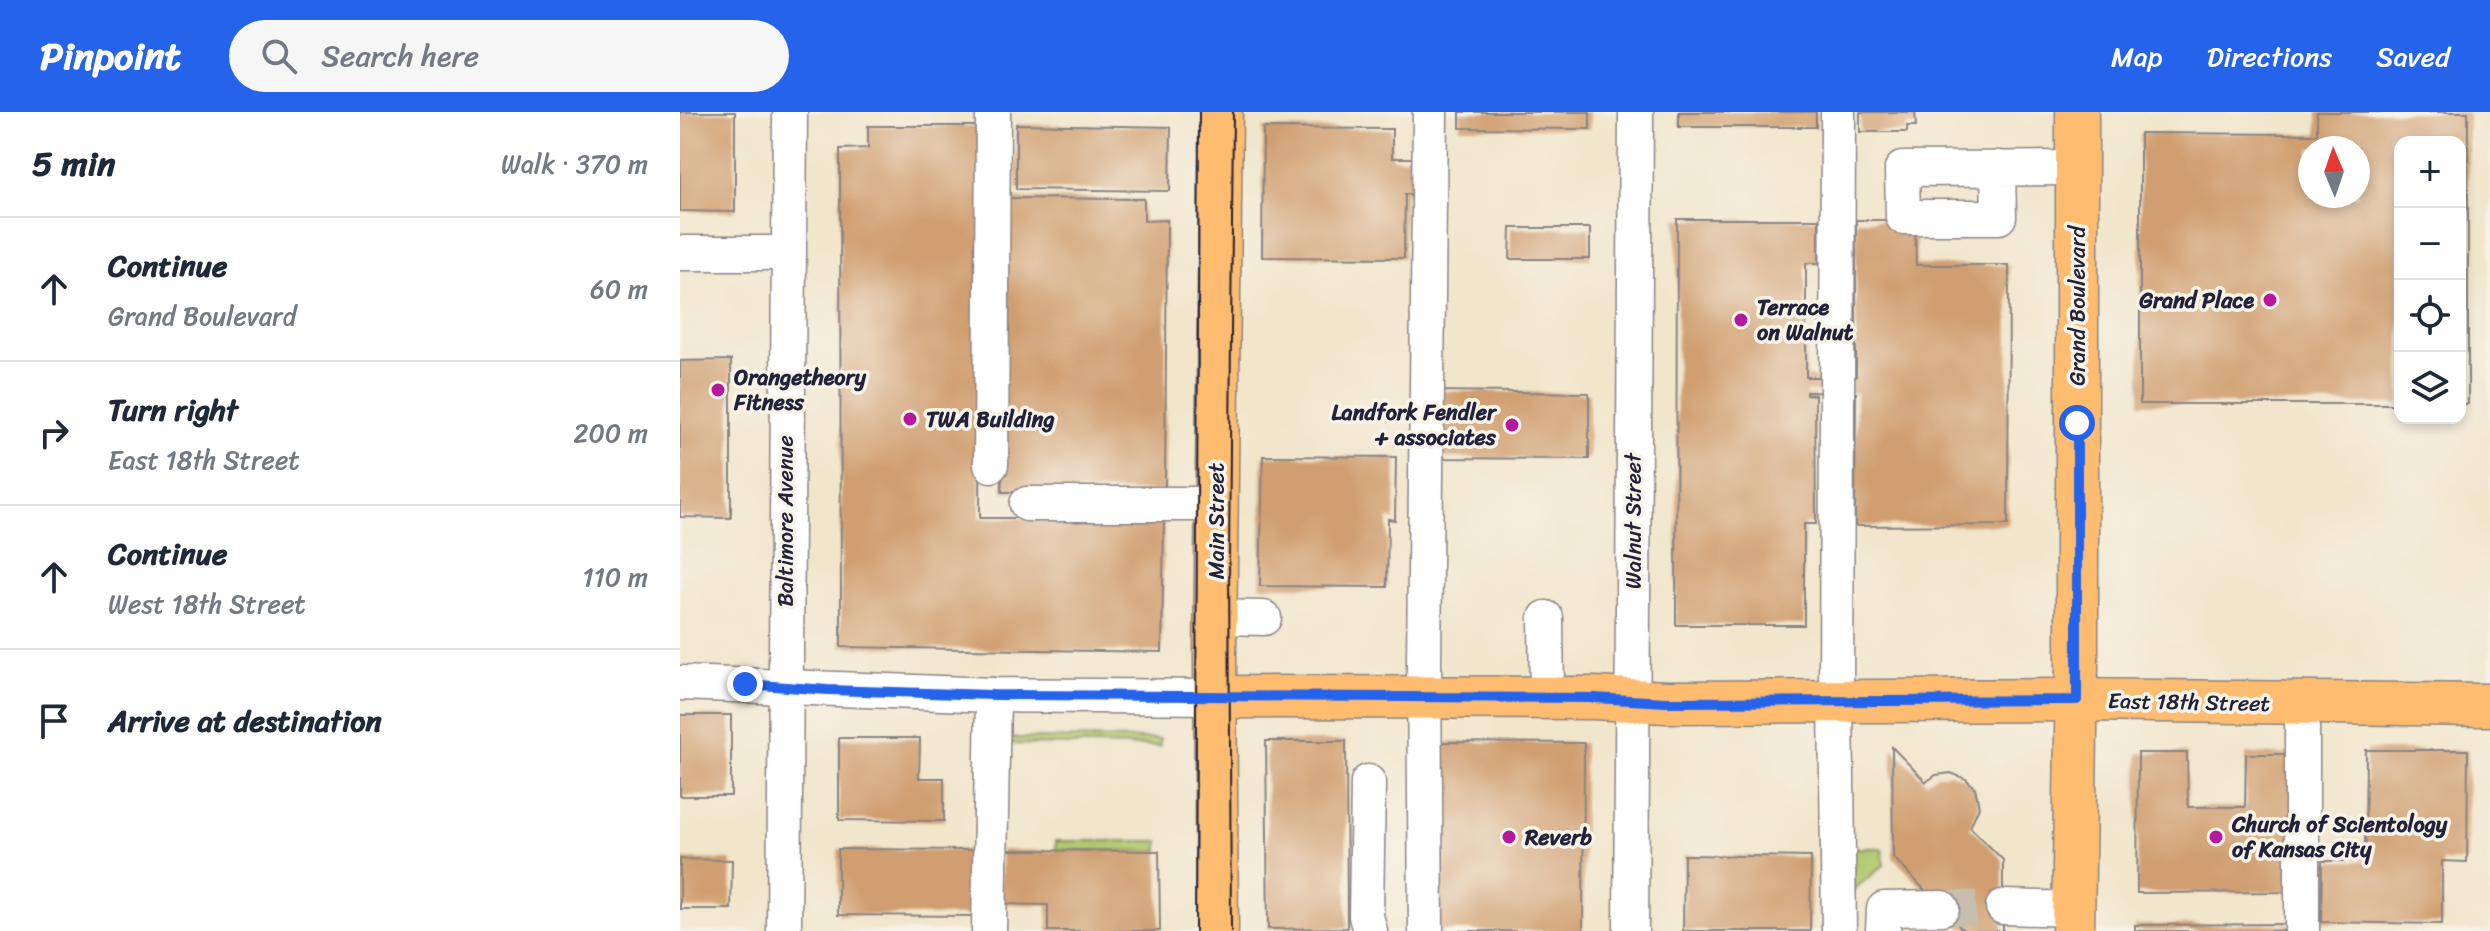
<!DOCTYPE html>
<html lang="en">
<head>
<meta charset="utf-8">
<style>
	:root { --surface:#fff; --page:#f6f6f7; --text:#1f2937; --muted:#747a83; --line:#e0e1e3; --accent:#2563eb }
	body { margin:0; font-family:Sriracha,sans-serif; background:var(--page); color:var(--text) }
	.controls { position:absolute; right:24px; top:24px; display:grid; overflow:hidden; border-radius:16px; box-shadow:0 4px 12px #0003 }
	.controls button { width:72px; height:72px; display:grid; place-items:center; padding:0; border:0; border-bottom:2px solid var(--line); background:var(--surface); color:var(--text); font:40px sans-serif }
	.compass { position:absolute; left:1618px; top:24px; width:72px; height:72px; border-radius:50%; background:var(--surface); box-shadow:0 4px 12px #0003; rotate:358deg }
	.stop { position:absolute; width:24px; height:24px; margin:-18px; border:6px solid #2563eb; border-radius:50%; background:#fff }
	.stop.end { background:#2563eb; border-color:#fff; box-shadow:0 2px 8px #0008 }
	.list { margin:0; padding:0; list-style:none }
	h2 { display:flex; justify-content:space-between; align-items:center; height:104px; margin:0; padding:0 32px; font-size:34px }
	h2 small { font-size:26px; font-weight:400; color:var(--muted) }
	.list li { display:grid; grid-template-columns:52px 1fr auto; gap:24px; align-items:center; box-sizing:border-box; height:144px; padding:0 32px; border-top:2px solid var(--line) }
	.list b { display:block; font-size:30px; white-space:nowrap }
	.list p { margin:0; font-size:26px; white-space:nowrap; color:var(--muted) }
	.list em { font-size:26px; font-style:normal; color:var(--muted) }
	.icon { flex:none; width:44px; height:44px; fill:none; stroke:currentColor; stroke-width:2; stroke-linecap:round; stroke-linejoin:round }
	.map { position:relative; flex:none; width:1810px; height:819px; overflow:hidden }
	header { display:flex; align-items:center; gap:48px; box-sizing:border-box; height:112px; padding:0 40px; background:var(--accent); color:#fff }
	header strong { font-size:38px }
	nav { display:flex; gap:44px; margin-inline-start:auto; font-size:28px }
	.search { width:560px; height:72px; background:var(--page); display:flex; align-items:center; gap:20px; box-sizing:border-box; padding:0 28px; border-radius:44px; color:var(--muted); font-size:30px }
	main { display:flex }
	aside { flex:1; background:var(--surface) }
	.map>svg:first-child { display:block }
	.green { fill:#b1c96e; stroke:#6a7654; stroke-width:2 }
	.building { fill:#d09e6f; fill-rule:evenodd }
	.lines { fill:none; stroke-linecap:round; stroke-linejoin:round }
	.minor-tunnel { stroke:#c8beae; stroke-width:34; stroke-dasharray:34 17; stroke-linecap:butt }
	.minor-casing { stroke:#8a8483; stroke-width:37 }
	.major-casing { stroke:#8a8483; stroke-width:45 }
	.minor { stroke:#fff; stroke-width:34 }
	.major { stroke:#fdbc70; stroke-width:42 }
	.tram { stroke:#22223b; stroke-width:2 }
	.route { stroke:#2563eb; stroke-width:10 }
	.poi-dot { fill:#b5179e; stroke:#f7f3e8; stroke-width:3 }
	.labels { text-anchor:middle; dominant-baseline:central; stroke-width:7; stroke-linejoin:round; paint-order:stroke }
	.poi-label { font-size:22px; font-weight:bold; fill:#22223b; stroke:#f7f3e8; text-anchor:start }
	.street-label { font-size:22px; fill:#22223b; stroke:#f7f3e8 }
</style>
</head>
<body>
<header>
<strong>Pinpoint</strong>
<div class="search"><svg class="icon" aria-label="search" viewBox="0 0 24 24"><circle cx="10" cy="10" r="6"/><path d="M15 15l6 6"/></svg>Search here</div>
<nav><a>Map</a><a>Directions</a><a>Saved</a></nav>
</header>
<main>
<aside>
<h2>5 min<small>Walk · 370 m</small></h2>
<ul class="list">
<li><svg class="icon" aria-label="ahead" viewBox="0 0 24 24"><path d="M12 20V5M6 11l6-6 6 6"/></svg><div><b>Continue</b><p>Grand Boulevard</p></div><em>60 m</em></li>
<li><svg class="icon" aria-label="right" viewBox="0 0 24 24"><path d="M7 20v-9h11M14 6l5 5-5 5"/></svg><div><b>Turn right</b><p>East 18th Street</p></div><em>200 m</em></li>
<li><svg class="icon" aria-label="ahead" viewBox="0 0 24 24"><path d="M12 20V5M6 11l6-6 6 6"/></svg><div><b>Continue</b><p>West 18th Street</p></div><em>110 m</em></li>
<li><svg class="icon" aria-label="arrive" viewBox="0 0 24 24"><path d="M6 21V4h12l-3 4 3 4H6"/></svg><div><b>Arrive at destination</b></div></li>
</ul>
</aside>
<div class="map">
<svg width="1810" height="819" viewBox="0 0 1810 819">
	<rect width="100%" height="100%" fill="#f7f3e8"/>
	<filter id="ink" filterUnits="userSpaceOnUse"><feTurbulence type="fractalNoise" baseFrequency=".0125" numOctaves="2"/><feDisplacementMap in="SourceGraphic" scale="16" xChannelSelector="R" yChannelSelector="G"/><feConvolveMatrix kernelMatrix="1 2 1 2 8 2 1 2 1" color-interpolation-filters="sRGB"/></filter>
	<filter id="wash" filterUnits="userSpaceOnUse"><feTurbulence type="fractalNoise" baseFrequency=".006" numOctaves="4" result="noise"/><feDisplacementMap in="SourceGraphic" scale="32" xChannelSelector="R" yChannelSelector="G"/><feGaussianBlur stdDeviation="1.8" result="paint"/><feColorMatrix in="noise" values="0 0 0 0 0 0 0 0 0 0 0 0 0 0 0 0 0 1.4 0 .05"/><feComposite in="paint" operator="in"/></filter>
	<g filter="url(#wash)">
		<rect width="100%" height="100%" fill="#f1e5cb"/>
		<g class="green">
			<path d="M 322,626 L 480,627 L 480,634 L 322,632 Z"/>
			<path d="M 376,729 L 479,729 L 479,739 L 376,738 Z"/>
			<path d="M 1172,736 L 1200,736 L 1203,740 L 1204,753 L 1173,778 Z"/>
		</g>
		<g id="blocks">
			<g class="building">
				<path d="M 0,0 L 55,0 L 55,100 L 0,99 Z"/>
				<path d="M 780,0 L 910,0 L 910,17 L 780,16 Z"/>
				<rect x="999" y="0" width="137" height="15"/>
				<path d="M 1180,0 L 1235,0 L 1236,14 L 1227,14 L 1227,20 L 1180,20 Z"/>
				<path d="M 1637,0 L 1788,0 L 1788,292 L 1780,292 L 1780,30 L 1720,30 L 1720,292 L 1460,292 L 1460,21 L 1637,22 ZM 1630,36 L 1678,36 L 1678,84 L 1630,84 Z"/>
				<path d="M 336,12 L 491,15 L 490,79 L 336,77 Z"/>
				<path d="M 188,14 L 302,14 L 300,406 L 484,406 L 482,540 L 161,535 L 160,37 L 188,36 Z"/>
				<path d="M 583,16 L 712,17 L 712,46 L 736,46 L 736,82 L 725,82 L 724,146 L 582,145 Z"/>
				<path d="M 325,86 L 464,87 L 464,109 L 487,108 L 485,379 L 322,380 Z"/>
				<path d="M 997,107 L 1139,107 L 1139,151 L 1126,151 L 1126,265 L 1176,265 L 1176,108 L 1235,108 L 1236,153 L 1329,153 L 1328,413 L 1175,414 L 1176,281 L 1126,280 L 1126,283 L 1135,283 L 1136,412 L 1124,412 L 1124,513 L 996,513 Z"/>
				<path d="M 831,116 L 910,116 L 910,147 L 830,147 Z"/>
				<path d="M 51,248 L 51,406 L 0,405 L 0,249 Z"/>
				<path d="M 755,279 L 909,281 L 909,347 L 755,346 Z"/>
				<path d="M 583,344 L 716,345 L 715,408 L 708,407 L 707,475 L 580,474 Z"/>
				<rect x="0" y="603" width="51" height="81"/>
				<path d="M 159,626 L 240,626 L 239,666 L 264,666 L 264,709 L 159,708 Z"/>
				<path d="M 586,629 L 666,629 L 667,816 L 588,817 Z"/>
				<path d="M 753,630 L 904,631 L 903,819 L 754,819 Z"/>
				<path d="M 1212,635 L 1246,670 L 1256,663 L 1271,661 L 1286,667 L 1295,676 L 1299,695 L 1290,715 L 1323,748 L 1323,819 L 1284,819 L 1213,745 Z"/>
				<path d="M 1686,638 L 1788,638 L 1787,750 L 1762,749 L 1762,812 L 1641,810 L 1642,749 L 1685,749 Z"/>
				<path d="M 1458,641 L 1507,641 L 1508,695 L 1565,695 L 1566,642 L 1615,642 L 1611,780 L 1457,781 Z"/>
				<path d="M 158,737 L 294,738 L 292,804 L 158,803 Z"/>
				<path d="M 321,738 L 479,739 L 480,819 L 368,819 L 368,793 L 321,792 Z"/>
				<path d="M 1004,743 L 1131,745 L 1130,819 L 1003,819 Z"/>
				<path d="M 0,747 L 52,748 L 51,797 L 0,797 Z"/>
				<path d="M 1610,812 L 1610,819 L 1455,819 L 1455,813 Z"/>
			</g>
		</g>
	</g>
	<g filter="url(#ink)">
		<use href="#blocks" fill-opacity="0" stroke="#8a8483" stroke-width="2"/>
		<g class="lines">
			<path class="minor-tunnel" d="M 1262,796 L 1323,795"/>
			<defs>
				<g id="minor">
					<path d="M 1158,0 L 1156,590 L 1159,819"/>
					<path d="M 1318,56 L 1319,105 L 1223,105 L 1222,57 L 1397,56"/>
					<path d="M 0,141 L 107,141"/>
					<path d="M 311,353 L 313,0"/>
					<path d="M 347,392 L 537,392"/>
					<path d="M 536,505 L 584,506"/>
					<path d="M 866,506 L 867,586"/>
					<path d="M 0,571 L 313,583 L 535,585"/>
					<path d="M 688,670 L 686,804 L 690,819"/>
					<path d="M 1323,795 L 1394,797"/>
					<path d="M 104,819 L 110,0"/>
					<path d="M 309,819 L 313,583"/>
					<path d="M 746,819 L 744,548 L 750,0"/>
					<path d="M 951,819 L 956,0"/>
					<path d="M 1203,819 L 1204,797 L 1262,796"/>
					<path d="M 1622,819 L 1622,591"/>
				</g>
				<g id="major">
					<path d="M 535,585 L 914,586 L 986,590 L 1397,588 L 1810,593"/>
					<path d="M 537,819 L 535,545 L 541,0"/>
					<path d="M 1393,819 L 1397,553 L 1397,0"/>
				</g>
			</defs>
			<use href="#minor" class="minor-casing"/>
			<use href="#major" class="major-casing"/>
			<use href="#minor" class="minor"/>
			<use href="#major" class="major"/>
			<g class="tram">
				<path d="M 515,819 L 519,0"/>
				<path d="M 551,819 L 549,449 L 553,0"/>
			</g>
		</g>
	</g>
	<g class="lines" filter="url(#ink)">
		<path class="route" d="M 65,572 L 148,578 L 313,583 L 914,586 L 986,590 L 1397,588 L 1397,311"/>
	</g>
	<g class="poi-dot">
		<circle cx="1590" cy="188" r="8"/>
		<circle cx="1061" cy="208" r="8"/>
		<circle cx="38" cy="278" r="8"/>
		<circle cx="230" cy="307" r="8"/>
		<circle cx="832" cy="313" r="8"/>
		<circle cx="829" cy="725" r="8"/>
		<circle cx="1536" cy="725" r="8"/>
	</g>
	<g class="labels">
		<g class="poi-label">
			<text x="1574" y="188" text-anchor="end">Grand Place</text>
			<text x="1077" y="195">Terrace<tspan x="1077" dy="25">on Walnut</tspan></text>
			<text x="54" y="265">Orangetheory<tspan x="54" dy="25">Fitness</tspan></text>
			<text x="816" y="300" text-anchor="end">Landfork Fendler<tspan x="816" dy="25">+ associates</tspan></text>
			<text x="246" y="307">TWA Building</text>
			<text x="1552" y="712">Church of Scientology<tspan x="1552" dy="25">of Kansas City</tspan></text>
			<text x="845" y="725">Reverb</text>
		</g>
		<g class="street-label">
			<text transform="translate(1397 194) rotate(-90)">Grand Boulevard</text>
			<text transform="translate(105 409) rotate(-90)">Baltimore Avenue</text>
			<text transform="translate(536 409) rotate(-90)">Main Street</text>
			<text transform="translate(953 409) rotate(-90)">Walnut Street</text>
			<text transform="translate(1509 590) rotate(1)">East 18th Street</text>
		</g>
	</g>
</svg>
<div class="controls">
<button>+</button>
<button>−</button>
<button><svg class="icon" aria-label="locate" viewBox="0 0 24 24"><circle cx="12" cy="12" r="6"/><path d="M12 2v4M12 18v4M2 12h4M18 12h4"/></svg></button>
<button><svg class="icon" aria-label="layers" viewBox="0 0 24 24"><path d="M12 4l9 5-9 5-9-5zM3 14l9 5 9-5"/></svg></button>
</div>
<svg class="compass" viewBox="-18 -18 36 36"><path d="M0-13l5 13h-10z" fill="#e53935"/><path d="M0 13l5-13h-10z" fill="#747a83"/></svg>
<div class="stop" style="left:1397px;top:311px"></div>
<div class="stop end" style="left:65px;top:572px"></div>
</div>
</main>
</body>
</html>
